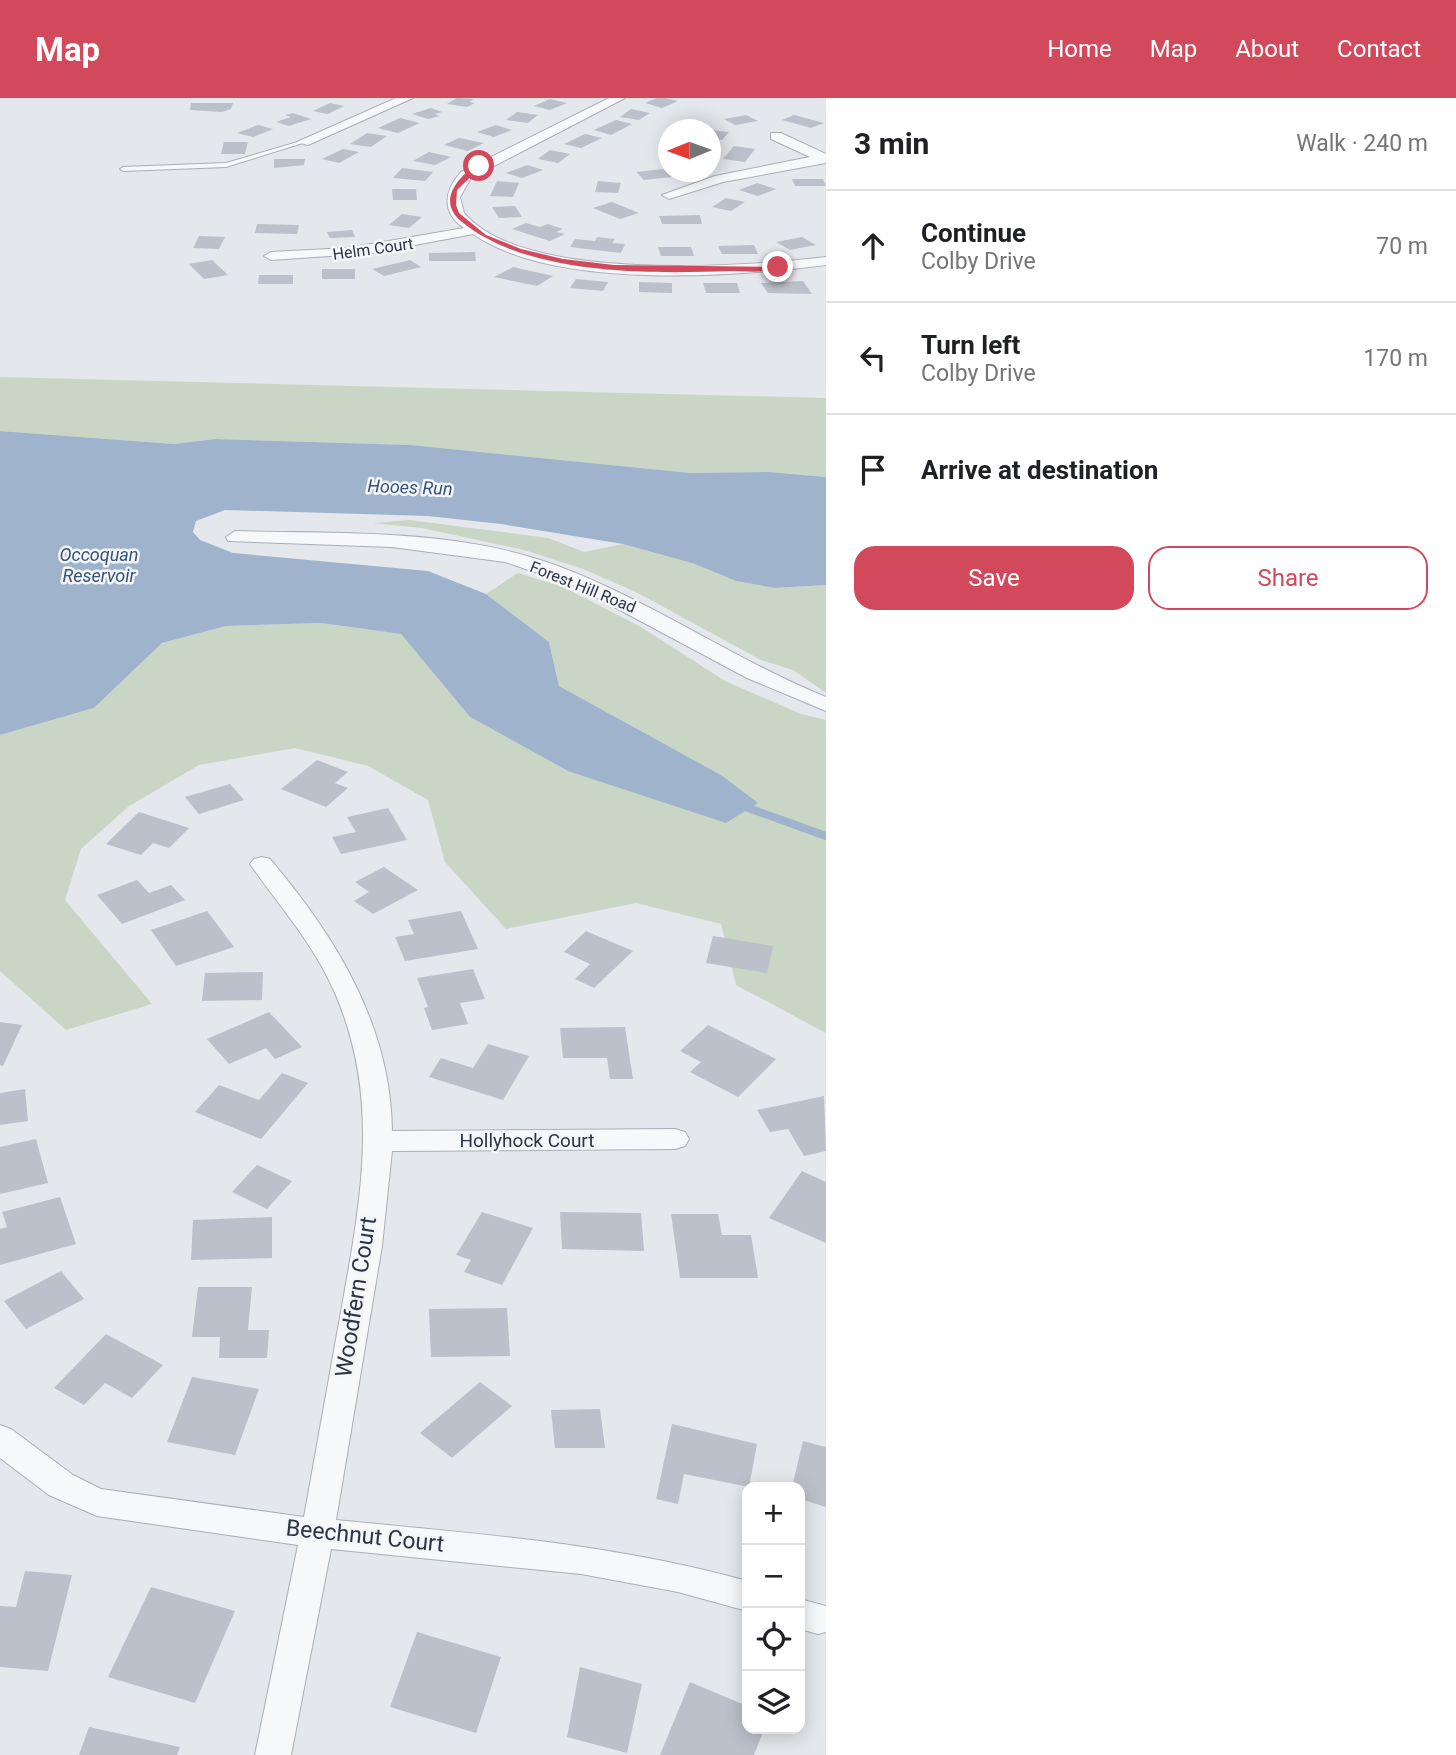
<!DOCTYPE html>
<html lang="en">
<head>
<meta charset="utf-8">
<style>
	:root { --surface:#fff; --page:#f2f2f2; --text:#202124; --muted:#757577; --line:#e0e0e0; --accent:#d1495b }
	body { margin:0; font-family:Roboto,sans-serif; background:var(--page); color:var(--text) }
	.controls { position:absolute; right:21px; bottom:21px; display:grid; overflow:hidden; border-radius:14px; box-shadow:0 4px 18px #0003 }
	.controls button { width:63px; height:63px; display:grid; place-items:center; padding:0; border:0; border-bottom:2px solid var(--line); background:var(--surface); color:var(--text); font:35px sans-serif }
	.compass { position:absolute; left:658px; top:21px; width:63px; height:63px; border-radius:50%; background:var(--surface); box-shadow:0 4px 18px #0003; rotate:269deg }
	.stop { position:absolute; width:21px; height:21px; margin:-16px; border:5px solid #d1495b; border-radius:50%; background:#fff }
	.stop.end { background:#d1495b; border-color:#fff; box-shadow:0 2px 7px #0008 }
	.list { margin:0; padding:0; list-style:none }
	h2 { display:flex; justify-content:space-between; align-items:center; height:91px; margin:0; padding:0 28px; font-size:30px }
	h2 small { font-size:23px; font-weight:400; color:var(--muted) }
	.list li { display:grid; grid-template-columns:46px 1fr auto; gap:21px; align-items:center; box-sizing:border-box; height:112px; padding:0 28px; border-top:2px solid var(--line) }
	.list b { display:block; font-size:26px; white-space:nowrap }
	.list p { margin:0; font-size:23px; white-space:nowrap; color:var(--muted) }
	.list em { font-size:23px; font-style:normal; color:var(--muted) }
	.actions { display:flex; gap:14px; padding:21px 28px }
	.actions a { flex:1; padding:16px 0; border:2px solid var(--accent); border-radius:21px; text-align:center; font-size:24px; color:var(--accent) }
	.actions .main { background:var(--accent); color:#fff }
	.icon { flex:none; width:38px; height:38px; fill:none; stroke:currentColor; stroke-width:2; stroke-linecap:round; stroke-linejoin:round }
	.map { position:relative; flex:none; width:826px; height:1657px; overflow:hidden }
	header { display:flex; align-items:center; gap:42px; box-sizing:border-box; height:98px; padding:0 35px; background:var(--accent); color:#fff }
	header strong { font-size:33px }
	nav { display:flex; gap:38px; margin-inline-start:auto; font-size:24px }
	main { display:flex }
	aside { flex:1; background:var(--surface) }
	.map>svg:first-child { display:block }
	.green { fill:#c9d6c5 }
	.water { fill:#9fb4cc }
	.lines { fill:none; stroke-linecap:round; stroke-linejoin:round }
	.stream { stroke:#9fb4cc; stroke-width:8 }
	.building { fill:#bbc0ca }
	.lane-casing { stroke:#a9aeb7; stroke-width:2 }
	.street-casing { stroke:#a9aeb7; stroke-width:2 }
	.lane { fill:#f7f8fa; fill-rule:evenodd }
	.street { fill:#f7f8fa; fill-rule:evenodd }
	.route { fill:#d1495b }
	.labels { text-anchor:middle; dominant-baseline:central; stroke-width:5; stroke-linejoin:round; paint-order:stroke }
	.far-street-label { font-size:16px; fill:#2b3445; stroke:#f4f6f9 }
	.far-water-label { font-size:18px; font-style:italic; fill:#34527a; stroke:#f4f6f9 }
	.street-label { font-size:19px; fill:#2b3445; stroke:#f4f6f9 }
	.near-street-label { font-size:23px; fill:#2b3445; stroke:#f4f6f9 }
</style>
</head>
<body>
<header>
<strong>Map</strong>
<nav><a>Home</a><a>Map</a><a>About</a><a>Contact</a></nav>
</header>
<main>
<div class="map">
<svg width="826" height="1657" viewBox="0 0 826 1657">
	<rect width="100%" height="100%" fill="#e4e7ec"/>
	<g class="green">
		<path d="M 0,279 L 826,300 L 826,379 L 770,374 L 691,375 L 411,347 L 215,341 L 174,346 L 0,333 Z"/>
		<path d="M 410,422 L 548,440 L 584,454 L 623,446 L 695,466 L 736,483 L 775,490 L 826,487 L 826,595 L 793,572 L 761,562 L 636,494 L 583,471 L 524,452 L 422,430 L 373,425 Z"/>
		<path d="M 518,475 L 563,489 L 641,529 L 725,583 L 801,616 L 826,622 L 826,935 L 736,887 L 721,826 L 636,805 L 506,831 L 445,764 L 428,702 L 368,668 L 295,650 L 199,667 L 129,708 L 81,751 L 65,802 L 152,906 L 66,932 L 0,873 L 0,637 L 94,610 L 162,545 L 226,528 L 321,525 L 401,536 L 470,619 L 568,673 L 721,677 L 559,588 L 549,544 L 486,496 Z"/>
	</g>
	<path class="water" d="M 0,333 L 174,346 L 215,341 L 411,347 L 691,375 L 770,374 L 826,379 L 826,487 L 775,490 L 736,483 L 695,466 L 623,446 L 501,426 L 428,418 L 225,412 L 196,423 L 193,434 L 200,442 L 233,455 L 428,473 L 486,496 L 549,544 L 559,588 L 721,677 L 758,705 L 726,725 L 568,673 L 470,619 L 401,536 L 321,525 L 226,528 L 162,545 L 94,610 L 0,637 Z"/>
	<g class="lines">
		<path class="stream" d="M 740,707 L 826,738"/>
	</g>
	<g class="building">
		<path d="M 457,0 L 474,1 L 469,4 L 475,5 L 467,9 L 447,6 Z"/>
		<path d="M 657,0 L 665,0 L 678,3 L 662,10 L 645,5 Z"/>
		<path d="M 550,1 L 567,5 L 550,12 L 534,8 Z"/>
		<path d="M 191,5 L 233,5 L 231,11 L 222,14 L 190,12 Z"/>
		<path d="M 330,5 L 344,8 L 328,16 L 313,13 Z"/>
		<path d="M 431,10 L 442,14 L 435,16 L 440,18 L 428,21 L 412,16 Z"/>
		<path d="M 631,11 L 650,15 L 639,22 L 620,19 Z"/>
		<path d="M 517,14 L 538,17 L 528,25 L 506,22 Z"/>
		<path d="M 293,15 L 311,21 L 289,28 L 276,24 L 291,19 L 285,17 Z"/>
		<path d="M 746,17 L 758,23 L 735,27 L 724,21 Z"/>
		<path d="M 794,17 L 824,25 L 811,30 L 782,22 Z"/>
		<path d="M 400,20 L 420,25 L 398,35 L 378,30 Z"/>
		<path d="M 616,22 L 632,26 L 611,37 L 594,32 Z"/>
		<path d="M 258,27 L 273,31 L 253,39 L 237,35 Z"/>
		<path d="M 496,27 L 512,32 L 494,39 L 477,34 Z"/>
		<path d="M 710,32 L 712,32 L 729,34 L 722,42 L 710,41 Z"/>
		<path d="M 367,35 L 387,38 L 371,49 L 350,46 Z"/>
		<path d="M 585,36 L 602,40 L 581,50 L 564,46 Z"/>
		<path d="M 459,40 L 484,45 L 468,53 L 444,47 Z"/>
		<path d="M 224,44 L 248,44 L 245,56 L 221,56 Z"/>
		<path d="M 734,48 L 755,51 L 745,64 L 723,61 Z"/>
		<path d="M 343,51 L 359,54 L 339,65 L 322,61 Z"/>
		<path d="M 550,52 L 570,56 L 558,65 L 538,61 Z"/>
		<path d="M 429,54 L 451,59 L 435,67 L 413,63 Z"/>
		<path d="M 274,61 L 305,61 L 304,67 L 274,70 Z"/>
		<path d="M 527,67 L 543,72 L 522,80 L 506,75 Z"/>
		<path d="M 402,70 L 433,74 L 425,83 L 393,80 Z"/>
		<path d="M 663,71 L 672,79 L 644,82 L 636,74 Z"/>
		<path d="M 792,81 L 823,81 L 826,88 L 795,88 Z"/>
		<path d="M 497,83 L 519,85 L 513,99 L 490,98 Z"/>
		<path d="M 598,83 L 621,85 L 618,95 L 595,94 Z"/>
		<path d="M 757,85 L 776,91 L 758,98 L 739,92 Z"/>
		<path d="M 392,91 L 416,91 L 417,102 L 393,102 Z"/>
		<path d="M 726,100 L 745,104 L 731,113 L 712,109 Z"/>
		<path d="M 612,104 L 639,115 L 620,121 L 593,110 Z"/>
		<path d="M 515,108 L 522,119 L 499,120 L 492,109 Z"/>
		<path d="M 402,116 L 422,119 L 409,130 L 389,127 Z"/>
		<path d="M 700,117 L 702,126 L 662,126 L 659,118 Z"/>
		<path d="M 526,125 L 540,129 L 548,126 L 563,131 L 556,134 L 565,136 L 550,143 L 512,131 Z"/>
		<path d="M 257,126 L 299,127 L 297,136 L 255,135 Z"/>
		<path d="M 352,132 L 355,139 L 330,140 L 327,134 Z"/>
		<path d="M 199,138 L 225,139 L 219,151 L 193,150 Z"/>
		<path d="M 597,139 L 615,141 L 612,145 L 625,146 L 621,155 L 570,149 L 575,141 L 595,143 Z"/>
		<path d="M 802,139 L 816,147 L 790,152 L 776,144 Z"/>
		<path d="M 754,147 L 758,156 L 722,156 L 718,148 Z"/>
		<path d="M 658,149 L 691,149 L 694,158 L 661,158 Z"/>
		<path d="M 475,154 L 476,163 L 429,163 L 429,155 Z"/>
		<path d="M 212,162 L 228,177 L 204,181 L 189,166 Z"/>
		<path d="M 410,162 L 421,169 L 384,178 L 372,171 Z"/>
		<path d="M 513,169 L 553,178 L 537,188 L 494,179 Z"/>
		<rect x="322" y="171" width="33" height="10"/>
		<path d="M 259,177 L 293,177 L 293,186 L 258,186 Z"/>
		<path d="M 576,181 L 608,184 L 603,193 L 570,190 Z"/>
		<path d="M 803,183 L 812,196 L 768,195 L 761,185 Z"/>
		<path d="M 639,184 L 672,185 L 672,195 L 639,194 Z"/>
		<path d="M 703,185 L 737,185 L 740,195 L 706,195 Z"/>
		<path d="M 317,662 L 348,674 L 335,685 L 348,690 L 326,709 L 281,691 Z"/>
		<path d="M 230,686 L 244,702 L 199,716 L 185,699 Z"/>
		<path d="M 388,710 L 407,742 L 341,756 L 332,739 L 356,734 L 347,719 Z"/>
		<path d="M 139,714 L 189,730 L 169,750 L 153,745 L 141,757 L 106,746 Z"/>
		<path d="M 384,769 L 418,792 L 373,816 L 354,803 L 369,794 L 355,784 Z"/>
		<path d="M 137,782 L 149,795 L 171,787 L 185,802 L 122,826 L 97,797 Z"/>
		<path d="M 207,813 L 234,849 L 176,868 L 151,832 Z"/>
		<path d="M 461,813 L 478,851 L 405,863 L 395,839 L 414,836 L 408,822 Z"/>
		<path d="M 586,833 L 633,853 L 594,890 L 575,881 L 590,866 L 564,854 Z"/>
		<path d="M 713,838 L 773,848 L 767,875 L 706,865 Z"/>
		<path d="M 473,871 L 485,901 L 460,905 L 468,926 L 432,932 L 424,910 L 428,909 L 417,880 Z"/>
		<path d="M 263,874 L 262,902 L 202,903 L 205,875 Z"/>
		<path d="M 269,914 L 302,949 L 275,961 L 266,950 L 229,966 L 207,941 Z"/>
		<path d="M 0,924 L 22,927 L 3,968 L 0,967 Z"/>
		<path d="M 708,927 L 776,961 L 738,999 L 690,974 L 701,964 L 680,953 Z"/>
		<path d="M 625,929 L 633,981 L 610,981 L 607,960 L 563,960 L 560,930 Z"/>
		<path d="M 488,946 L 529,958 L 503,1002 L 429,979 L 441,960 L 473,970 Z"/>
		<path d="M 282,975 L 308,985 L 261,1041 L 195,1014 L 219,987 L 259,1002 Z"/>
		<path d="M 25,991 L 28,1023 L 0,1027 L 0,995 Z"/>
		<path d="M 824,998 L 826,1053 L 804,1058 L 788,1031 L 770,1034 L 757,1012 Z"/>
		<path d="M 36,1041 L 48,1085 L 0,1096 L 0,1049 Z"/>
		<path d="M 257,1067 L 292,1083 L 267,1111 L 232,1094 Z"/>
		<path d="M 802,1073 L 826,1084 L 826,1145 L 769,1120 Z"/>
		<path d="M 60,1099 L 76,1146 L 0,1167 L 0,1131 L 7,1129 L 2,1114 Z"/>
		<path d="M 482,1114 L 533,1130 L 502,1187 L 464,1174 L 471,1162 L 456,1157 Z"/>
		<path d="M 560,1114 L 641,1115 L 644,1153 L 562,1151 Z"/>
		<path d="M 671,1116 L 718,1116 L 722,1137 L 751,1137 L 758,1180 L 680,1180 Z"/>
		<path d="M 272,1119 L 272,1160 L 191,1162 L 193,1122 Z"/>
		<path d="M 61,1173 L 84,1201 L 26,1231 L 4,1203 Z"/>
		<path d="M 198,1189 L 252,1189 L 248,1232 L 269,1232 L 267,1260 L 219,1260 L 220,1239 L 192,1239 Z"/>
		<path d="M 507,1210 L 510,1258 L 431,1259 L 429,1211 Z"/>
		<path d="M 106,1236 L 163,1267 L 132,1300 L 105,1285 L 84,1307 L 54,1290 Z"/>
		<path d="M 192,1279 L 259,1291 L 235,1357 L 167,1344 Z"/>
		<path d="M 480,1284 L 512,1308 L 452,1360 L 420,1335 Z"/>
		<path d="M 600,1311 L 605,1350 L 555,1350 L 551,1312 Z"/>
		<path d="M 672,1326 L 757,1346 L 749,1389 L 684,1376 L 678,1406 L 656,1401 Z"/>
		<path d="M 803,1343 L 826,1349 L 826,1409 L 800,1401 L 800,1389 L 792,1389 Z"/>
		<path d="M 25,1473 L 72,1477 L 48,1573 L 0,1569 L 0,1508 L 16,1509 Z"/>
		<path d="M 151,1489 L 235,1513 L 195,1605 L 108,1579 Z"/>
		<path d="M 417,1534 L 501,1559 L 476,1635 L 390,1609 Z"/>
		<path d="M 580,1569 L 642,1586 L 627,1655 L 567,1639 Z"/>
		<path d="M 690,1584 L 747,1608 L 747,1631 L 764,1631 L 754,1657 L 660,1657 Z"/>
		<path d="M 89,1629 L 180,1649 L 177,1657 L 79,1657 Z"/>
	</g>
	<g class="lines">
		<defs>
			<path id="lane" d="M 301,43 L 306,44 L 226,69 L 123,73 L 120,71 L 123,69 L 226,65 Z"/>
			<g id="street">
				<path d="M 396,0 L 413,0 L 308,47 L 297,44 Z"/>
				<path d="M 609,0 L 625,0 L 471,80 L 460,99 L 464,115 C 523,185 742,169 826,159 L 826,167 C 733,179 553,192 473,136 L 373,155 L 271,162 L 264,158 L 271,154 L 348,150 L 464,130 C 441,114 444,93 461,74 Z"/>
				<path d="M 771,35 L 781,35 L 826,56 L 826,65 L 723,84 L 669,101 L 662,97 L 715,78 L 810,59 L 771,41 Z"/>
				<path d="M 235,433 C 341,436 454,430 555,467 C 650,502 733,561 826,599 L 826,613 L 747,580 L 575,488 L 505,464 L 392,449 L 228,443 L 226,439 Z"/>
				<path d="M 262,759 L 270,761 C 336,839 391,928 392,1033 L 675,1031 L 685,1034 L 689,1041 L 685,1048 L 675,1051 L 392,1053 L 382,1148 L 336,1422 C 477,1436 610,1445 747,1483 L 747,1513 L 678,1494 L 581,1476 L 331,1451 L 291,1657 L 255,1657 L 298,1447 L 97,1418 L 49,1397 L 0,1360 L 0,1327 L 11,1331 L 73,1377 L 101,1391 L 304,1419 C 316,1352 328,1286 340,1219 C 360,1107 382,1004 335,895 C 314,846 280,809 250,766 L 254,761 Z"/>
				<path d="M 800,1501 L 826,1508 L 826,1534 L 818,1536 L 800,1531 Z"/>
			</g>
		</defs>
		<use href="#lane" class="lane-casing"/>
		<use href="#street" class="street-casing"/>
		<use href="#lane" class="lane"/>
		<use href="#street" class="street"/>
	</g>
	<path class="route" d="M 477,66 L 482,68 L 457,92 L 456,107 L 459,115 L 486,137 L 521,151 L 563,161 L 614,167 L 781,169 C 768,176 745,173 729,173 C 648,176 527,177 462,124 C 437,104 456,81 477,66 Z"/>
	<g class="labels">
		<g class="far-street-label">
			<text transform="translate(373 151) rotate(-8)">Helm Court</text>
			<text transform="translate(583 489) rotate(22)">Forest Hill Road</text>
		</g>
		<g class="far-water-label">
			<text transform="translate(410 389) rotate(2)">Hooes Run</text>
			<text x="99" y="456">Occoquan<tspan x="99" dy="21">Reservoir</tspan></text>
		</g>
		<g class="street-label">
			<text x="527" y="1042">Hollyhock Court</text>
		</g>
		<g class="near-street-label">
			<text transform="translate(356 1199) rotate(-81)">Woodfern Court</text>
			<text transform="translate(365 1438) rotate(6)">Beechnut Court</text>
		</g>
	</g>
</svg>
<div class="controls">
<button>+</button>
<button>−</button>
<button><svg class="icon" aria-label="locate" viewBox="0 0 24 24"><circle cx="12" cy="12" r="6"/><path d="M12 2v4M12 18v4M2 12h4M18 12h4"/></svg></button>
<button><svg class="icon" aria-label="layers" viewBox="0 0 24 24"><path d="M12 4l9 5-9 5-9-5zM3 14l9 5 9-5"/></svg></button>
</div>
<svg class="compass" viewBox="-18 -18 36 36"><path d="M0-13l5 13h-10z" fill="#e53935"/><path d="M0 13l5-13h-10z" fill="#757577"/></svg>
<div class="stop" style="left:479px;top:68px"></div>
<div class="stop end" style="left:778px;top:169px"></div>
</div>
<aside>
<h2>3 min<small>Walk · 240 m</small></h2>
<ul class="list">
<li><svg class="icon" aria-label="ahead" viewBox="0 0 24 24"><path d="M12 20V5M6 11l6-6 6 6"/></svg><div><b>Continue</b><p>Colby Drive</p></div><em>70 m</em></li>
<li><svg class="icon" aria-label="left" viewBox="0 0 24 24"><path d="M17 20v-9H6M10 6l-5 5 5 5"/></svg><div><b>Turn left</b><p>Colby Drive</p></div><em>170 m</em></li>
<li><svg class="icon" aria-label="arrive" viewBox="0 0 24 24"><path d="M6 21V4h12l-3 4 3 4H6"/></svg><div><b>Arrive at destination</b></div></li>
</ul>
<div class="actions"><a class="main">Save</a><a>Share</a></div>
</aside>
</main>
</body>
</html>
